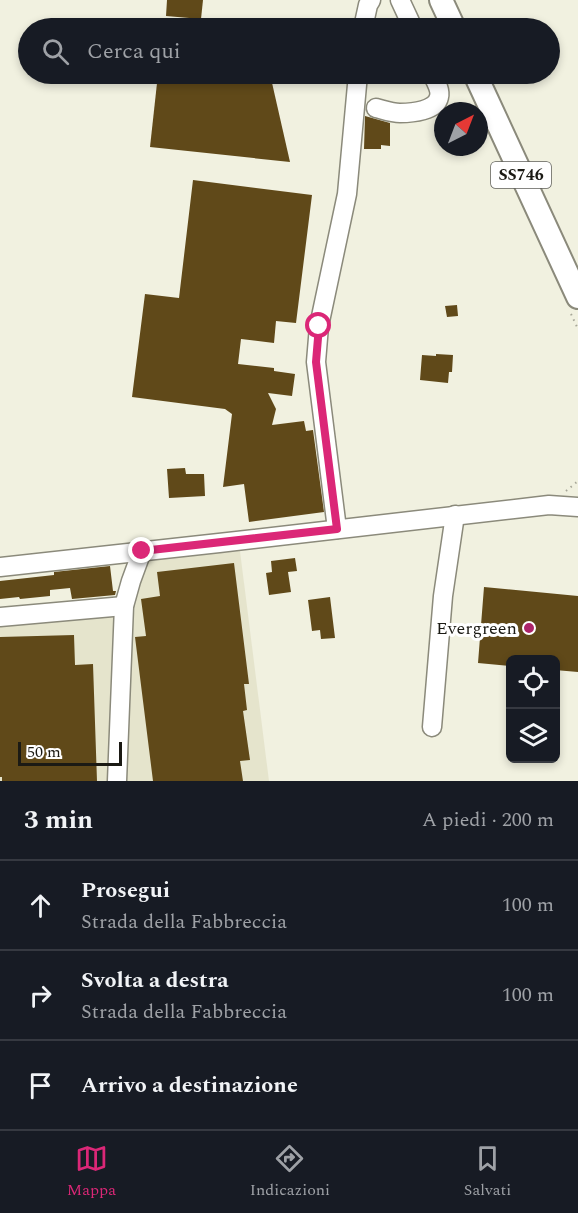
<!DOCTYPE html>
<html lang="it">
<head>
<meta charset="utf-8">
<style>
	:root { --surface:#171b24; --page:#20242c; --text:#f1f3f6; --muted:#9ea1a6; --line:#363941; --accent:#db2777 }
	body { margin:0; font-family:Spectral,serif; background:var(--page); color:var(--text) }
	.controls { position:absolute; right:18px; bottom:18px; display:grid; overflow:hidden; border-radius:9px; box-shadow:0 3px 9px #0003 }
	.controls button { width:54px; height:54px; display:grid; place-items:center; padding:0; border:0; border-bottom:2px solid var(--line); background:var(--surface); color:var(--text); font:30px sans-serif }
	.compass { position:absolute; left:434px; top:102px; width:54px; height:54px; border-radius:50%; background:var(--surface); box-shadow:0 3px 9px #0003; rotate:42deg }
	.scale { position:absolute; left:18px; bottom:15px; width:104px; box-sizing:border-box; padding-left:6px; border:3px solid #1b1a14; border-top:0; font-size:16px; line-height:21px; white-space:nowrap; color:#1b1a14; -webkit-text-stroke:4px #fff; paint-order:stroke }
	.stop { position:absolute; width:18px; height:18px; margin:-14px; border:4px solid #db2777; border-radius:50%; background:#fff }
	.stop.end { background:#db2777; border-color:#fff; box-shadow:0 2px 6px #0008 }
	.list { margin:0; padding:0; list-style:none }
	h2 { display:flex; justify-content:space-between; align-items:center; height:78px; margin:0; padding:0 24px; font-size:26px }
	h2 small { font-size:20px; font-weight:400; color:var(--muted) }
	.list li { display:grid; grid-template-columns:39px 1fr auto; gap:18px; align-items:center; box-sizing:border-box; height:90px; padding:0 24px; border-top:2px solid var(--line) }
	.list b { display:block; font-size:22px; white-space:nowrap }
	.list p { margin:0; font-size:20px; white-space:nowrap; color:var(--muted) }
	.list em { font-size:20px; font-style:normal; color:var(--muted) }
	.icon { flex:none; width:33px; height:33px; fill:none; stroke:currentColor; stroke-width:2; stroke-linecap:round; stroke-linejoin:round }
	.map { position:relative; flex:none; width:578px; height:781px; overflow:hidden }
	.search { position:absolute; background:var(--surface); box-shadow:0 3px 9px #0003; left:18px; right:18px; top:18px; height:66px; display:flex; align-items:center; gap:15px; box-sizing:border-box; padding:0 21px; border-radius:33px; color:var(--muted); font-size:22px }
	.sheet { height:348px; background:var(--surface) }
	nav { display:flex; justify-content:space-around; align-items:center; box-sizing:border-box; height:84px; border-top:2px solid var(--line); background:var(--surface); font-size:16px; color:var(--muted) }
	nav a { display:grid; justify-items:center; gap:3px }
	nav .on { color:var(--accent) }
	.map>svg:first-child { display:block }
	.built { fill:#e5e4cc }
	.building { fill:#604919 }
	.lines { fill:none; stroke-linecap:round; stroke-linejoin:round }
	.minor-casing { stroke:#8b8a7b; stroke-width:21 }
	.major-casing { stroke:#8b8a7b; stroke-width:26 }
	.path { stroke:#a6a698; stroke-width:2; stroke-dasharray:1.5 4.5; stroke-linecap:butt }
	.minor { stroke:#fff; stroke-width:18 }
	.major { stroke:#fff; stroke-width:22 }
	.route { stroke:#db2777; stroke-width:8 }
	.poi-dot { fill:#ac2469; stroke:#fff; stroke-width:2 }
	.labels { text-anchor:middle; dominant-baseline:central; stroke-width:6; stroke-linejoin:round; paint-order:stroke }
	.shield { fill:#fff; stroke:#5f5f5a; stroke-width:1.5 }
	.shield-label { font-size:16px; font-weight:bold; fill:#1b1a14 }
	.poi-label { font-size:18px; fill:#1b1a14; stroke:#fff; text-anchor:end }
</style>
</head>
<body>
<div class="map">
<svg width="578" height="781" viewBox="0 0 578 781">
	<rect width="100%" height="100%" fill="#f1f1e0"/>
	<g class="built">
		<path d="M 240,551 L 269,781 L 124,781 L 128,664 L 136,597 L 146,561 Z"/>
		<path d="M 114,616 L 109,781 L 0,781 L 0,624 Z"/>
	</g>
	<g class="building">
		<path d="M 167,0 L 203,0 L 201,19 L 166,16 Z"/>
		<path d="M 158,74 L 270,74 L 290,162 L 150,147 Z"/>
		<path d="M 365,116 L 390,123 L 390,146 L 381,145 L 381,149 L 364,149 Z"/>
		<path d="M 193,180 L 312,195 L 296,323 L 276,321 L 274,343 L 241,339 L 238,364 L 274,368 L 274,371 L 295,374 L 292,396 L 268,393 L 276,409 L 272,425 L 304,421 L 306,431 L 313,430 L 324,512 L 249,522 L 244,484 L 223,487 L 232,414 L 225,409 L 132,397 L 145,294 L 179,298 Z"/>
		<path d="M 457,305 L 458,316 L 447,317 L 445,306 Z"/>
		<path d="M 436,354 L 453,355 L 452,372 L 449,372 L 448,383 L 420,380 L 422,355 L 436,356 Z"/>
		<path d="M 185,468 L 186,474 L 204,474 L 205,496 L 169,498 L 167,469 Z"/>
		<path d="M 295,558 L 297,571 L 288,572 L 291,592 L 269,595 L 266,573 L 272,572 L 271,561 Z"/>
		<path d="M 234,563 L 249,684 L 244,684 L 247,710 L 243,711 L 250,760 L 240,761 L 243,781 L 153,781 L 135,637 L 146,636 L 141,599 L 160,596 L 157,572 Z"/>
		<path d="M 110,566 L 113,591 L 116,591 L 115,595 L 72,599 L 70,588 L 50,590 L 50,596 L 20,599 L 19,597 L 0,599 L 0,581 L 54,575 L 54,572 Z"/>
		<path d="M 484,587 L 578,596 L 578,672 L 555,670 L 555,660 L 510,660 L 510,666 L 478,663 Z"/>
		<path d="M 330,597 L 335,638 L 321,639 L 320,630 L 312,631 L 308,600 Z"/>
		<path d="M 74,635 L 75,665 L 93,664 L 97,781 L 2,781 L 2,777 L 0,777 L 0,637 Z"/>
	</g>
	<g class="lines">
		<defs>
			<g id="minor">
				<path d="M 400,0 L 413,28"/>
				<path d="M 363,28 L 368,5 L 371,0"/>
				<path d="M 376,108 C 384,110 392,113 400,113 C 412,113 436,111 439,97 C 441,90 435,80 432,74"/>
				<path d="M 337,529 L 316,362 L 319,326 L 347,194 L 358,74"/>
				<path d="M 0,567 L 219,543 L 549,505 L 578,507"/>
				<path d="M 0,617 L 124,606"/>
				<path d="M 432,727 L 443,596 L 455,515"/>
				<path d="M 117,781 L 124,606 L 131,581 L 142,551"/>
			</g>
			<g id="major">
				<path d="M 441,0 L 454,28"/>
				<path d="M 475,74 L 578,297"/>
			</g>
		</defs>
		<use href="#minor" class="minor-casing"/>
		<use href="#major" class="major-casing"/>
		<g class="path">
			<path d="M 571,314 L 578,329"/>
			<path d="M 566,491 L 578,481"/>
		</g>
		<use href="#minor" class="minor"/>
		<use href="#major" class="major"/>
	</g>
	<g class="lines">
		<path class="route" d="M 142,551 L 337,529 L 316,362 L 319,326"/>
	</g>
	<circle class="poi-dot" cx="529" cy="628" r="6"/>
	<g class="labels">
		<rect class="shield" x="491" y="162" width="60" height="26" rx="4.5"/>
		<g class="shield-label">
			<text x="521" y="175">SS746</text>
		</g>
		<g class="poi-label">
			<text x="517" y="628">Evergreen</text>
		</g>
	</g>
</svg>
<div class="controls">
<button><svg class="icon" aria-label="locate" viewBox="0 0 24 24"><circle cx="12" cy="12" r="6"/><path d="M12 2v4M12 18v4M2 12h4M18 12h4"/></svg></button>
<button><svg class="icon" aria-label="layers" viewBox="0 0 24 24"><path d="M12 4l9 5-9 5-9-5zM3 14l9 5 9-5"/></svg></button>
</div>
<svg class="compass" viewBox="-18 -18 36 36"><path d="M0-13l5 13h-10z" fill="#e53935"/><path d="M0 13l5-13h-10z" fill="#9ea1a6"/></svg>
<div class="scale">50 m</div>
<div class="stop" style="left:319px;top:326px"></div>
<div class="stop end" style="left:142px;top:551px"></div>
<div class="search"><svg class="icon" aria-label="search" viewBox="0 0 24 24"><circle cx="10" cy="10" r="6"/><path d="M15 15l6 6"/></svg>Cerca qui</div>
</div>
<section class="sheet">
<h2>3 min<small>A piedi · 200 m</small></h2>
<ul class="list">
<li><svg class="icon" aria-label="ahead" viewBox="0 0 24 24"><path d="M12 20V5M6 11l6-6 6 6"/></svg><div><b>Prosegui</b><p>Strada della Fabbreccia</p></div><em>100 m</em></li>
<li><svg class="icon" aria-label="right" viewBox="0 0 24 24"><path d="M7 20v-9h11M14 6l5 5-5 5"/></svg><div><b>Svolta a destra</b><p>Strada della Fabbreccia</p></div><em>100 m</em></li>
<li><svg class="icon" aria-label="arrive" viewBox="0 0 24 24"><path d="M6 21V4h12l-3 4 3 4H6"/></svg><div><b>Arrivo a destinazione</b></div></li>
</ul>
</section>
<nav>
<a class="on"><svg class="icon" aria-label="map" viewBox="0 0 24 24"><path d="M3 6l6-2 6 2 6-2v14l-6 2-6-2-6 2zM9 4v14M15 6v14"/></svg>Mappa</a>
<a><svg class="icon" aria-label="directions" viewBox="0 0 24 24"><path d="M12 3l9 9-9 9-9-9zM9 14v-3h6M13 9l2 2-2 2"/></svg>Indicazioni</a>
<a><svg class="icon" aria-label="saved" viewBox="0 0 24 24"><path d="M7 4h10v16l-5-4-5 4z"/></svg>Salvati</a>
</nav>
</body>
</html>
